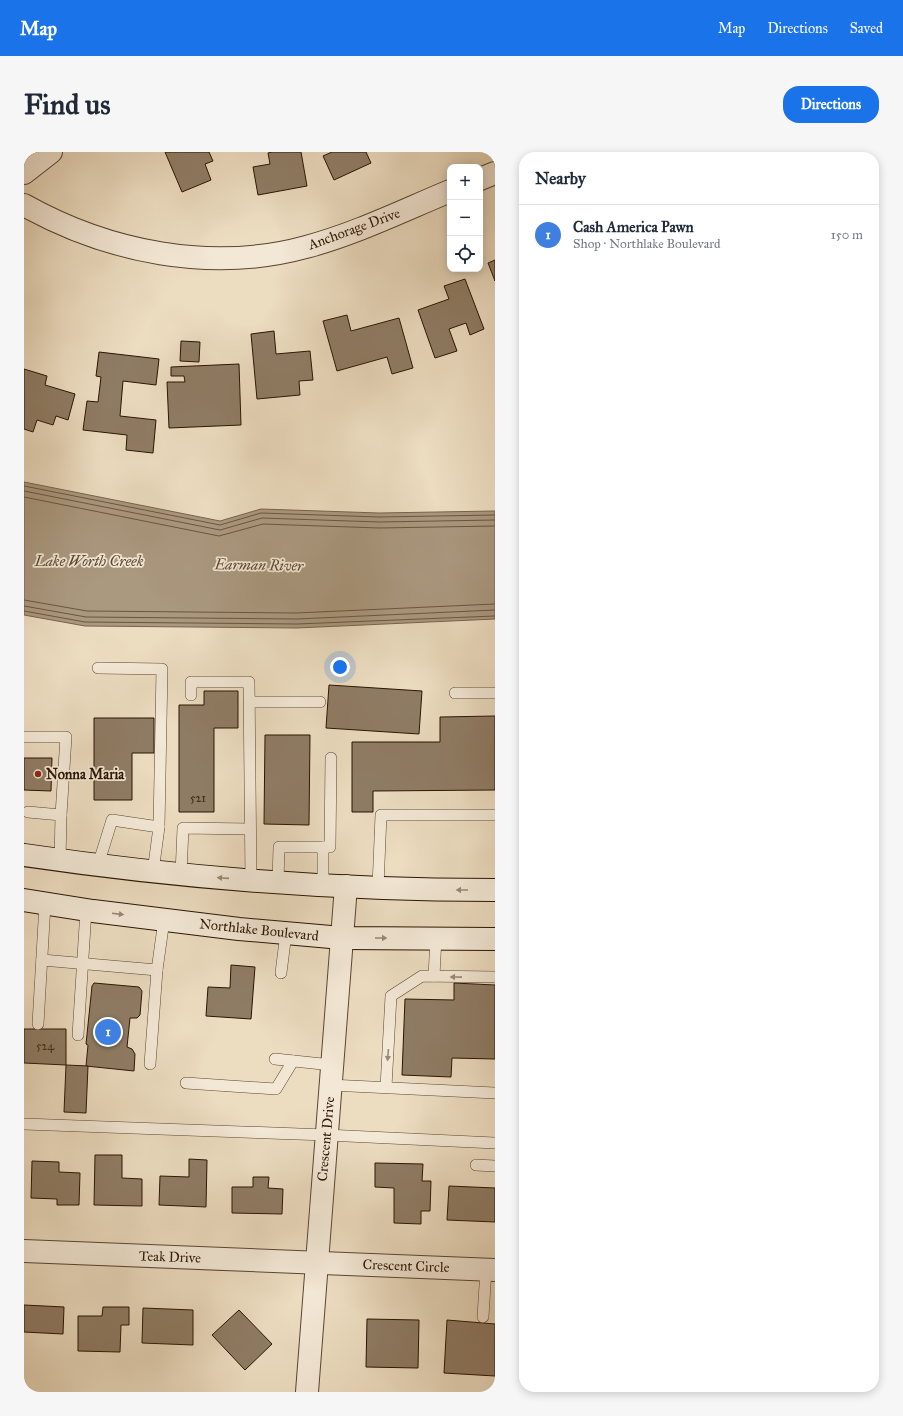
<!DOCTYPE html>
<html lang="en">
<head>
<meta charset="utf-8">
<style>
	:root { --surface:#fff; --page:#f6f6f7; --text:#1f2937; --muted:#747a83; --line:#e0e1e3; --accent:#1a73e8 }
	body { margin:0; font-family:"IM FELL Great Primer",serif; background:var(--page); color:var(--text) }
	.controls { position:absolute; right:12px; top:12px; display:grid; overflow:hidden; border-radius:8px; box-shadow:0 2px 10px #0003 }
	.controls button { width:36px; height:36px; display:grid; place-items:center; padding:0; border:0; border-bottom:1px solid var(--line); background:var(--surface); color:var(--text); font:20px sans-serif }
	.you { position:absolute; left:316px; top:515px; width:14px; height:14px; margin:-10px; border:3px solid #fff; border-radius:50%; background:#1a73e8; box-shadow:0 0 0 6px #1a73e833 }
	.badge { display:grid; place-items:center; width:26px; height:26px; border-radius:50%; background:var(--accent); color:#fff; font-size:13px; font-weight:700 }
	.pin { position:absolute; translate:-50% -50%; border:2px solid #fff; box-shadow:0 1px 4px #0006 }
	.list { margin:0; padding:0; list-style:none }
	h2 { display:flex; justify-content:space-between; align-items:center; height:52px; margin:0; padding:0 16px; font-size:17px }
	h2 small { font-size:13px; font-weight:400; color:var(--muted) }
	.list li { display:grid; grid-template-columns:26px 1fr auto; gap:12px; align-items:center; box-sizing:border-box; height:60px; padding:0 16px; border-top:1px solid var(--line) }
	.list b { display:block; font-size:15px; white-space:nowrap }
	.list p { margin:0; font-size:13px; white-space:nowrap; color:var(--muted) }
	.list em { font-size:13px; font-style:normal; color:var(--muted) }
	.icon { flex:none; width:22px; height:22px; fill:none; stroke:currentColor; stroke-width:2; stroke-linecap:round; stroke-linejoin:round }
	.map { position:relative; flex:none; width:471px; height:1240px; overflow:hidden; border-radius:16px }
	header { display:flex; align-items:center; gap:24px; box-sizing:border-box; height:56px; padding:0 20px; background:var(--accent); color:#fff }
	header strong { font-size:19px }
	nav { display:flex; gap:22px; margin-inline-start:auto; font-size:14px }
	.intro { display:flex; align-items:center; justify-content:space-between; box-sizing:border-box; height:96px; padding:0 24px }
	h1 { margin:0; font-size:28px }
	.button { padding:10px 18px; border-radius:16px; background:var(--accent); color:#fff; font-size:14px; font-weight:700 }
	main { display:flex; gap:24px; padding:0 24px }
	aside { flex:1; background:var(--surface); border-radius:16px; box-shadow:0 2px 10px #0003 }
	.map>svg:first-child { display:block }
	.water { fill:#aa987f; stroke:#77634d }
	.lines { fill:none; stroke-linecap:round; stroke-linejoin:round }
	.shore { stroke:#6a5640; stroke-width:1 }
	.building { fill:#8f7c65; stroke:#2a1302 }
	.service-casing { stroke:#5a4532; stroke-width:12 }
	.minor-casing { stroke:#5a4532; stroke-width:24 }
	.secondary-casing { stroke:#2a1302; stroke-width:24 }
	.service { stroke:#f3e8d6; stroke-width:11 }
	.minor { stroke:#f3e8d6; stroke-width:22 }
	.secondary { stroke:#f3e8d6; stroke-width:22 }
	.oneway { fill:#987 }
	.poi-dot { fill:#8f2418; stroke:#f3e8d6; stroke-width:1.5 }
	.labels { text-anchor:middle; dominant-baseline:central; stroke-width:3.5; stroke-linejoin:round; paint-order:stroke }
	.number-label { font-size:12px; fill:#432d1b }
	.street-label { font-size:14px; fill:#2a1302; stroke:#f3e8d6 }
	.poi-label { font-size:14px; font-weight:bold; fill:#2a1302; stroke:#f3e8d6; text-anchor:start }
	.water-label { font-size:15px; font-style:italic; fill:#5d4834; stroke:#f3e8d6 }
</style>
</head>
<body>
<header>
<strong>Map</strong>
<nav><a>Map</a><a>Directions</a><a>Saved</a></nav>
</header>
<div class="intro"><h1>Find us</h1><a class="button">Directions</a></div>
<main>
<div class="map">
<svg width="471" height="1240" viewBox="0 0 471 1240">
	<rect width="100%" height="100%" fill="#ecdcc0"/>
	<filter id="stains"><feTurbulence type="fractalNoise" baseFrequency=".005" numOctaves="4"/><feColorMatrix values="0 0 0 0 .2 0 0 0 0 .09 0 0 0 0 .02 0 0 0 .5 -.17"/></filter>
	<radialGradient id="worn" r=".72"><stop offset=".6" stop-color="#630" stop-opacity="0"/><stop offset="1" stop-color="#630" stop-opacity=".3"/></radialGradient>
	<path class="water" d="M 0,330 L 196,369 L 237,357 L 355,361 L 471,359 L 471,467 L 273,476 L 61,474 L 0,463 Z"/>
	<g class="lines">
		<g class="shore">
			<path d="M 0,334 L 196,373 L 237,361 L 355,365 L 471,363"/>
			<path d="M 0,339 L 196,378 L 238,366 L 355,370 L 471,368"/>
			<path d="M 0,345 L 195,384 L 239,372 L 355,376 L 471,374"/>
			<path d="M 0,448 L 63,459 L 272,461 L 471,452"/>
			<path d="M 0,454 L 62,465 L 273,467 L 471,458"/>
			<path d="M 0,459 L 61,470 L 273,472 L 471,464"/>
		</g>
	</g>
	<g class="building">
		<path d="M 141,0 L 185,0 L 189,9 L 181,12 L 187,28 L 158,40 Z"/>
		<path d="M 248,0 L 277,0 L 283,34 L 234,43 L 229,15 L 246,12 L 244,1 Z"/>
		<path d="M 308,0 L 342,0 L 347,11 L 310,28 L 299,4 Z"/>
		<path d="M 471,108 L 471,129 L 464,111 Z"/>
		<path d="M 441,127 L 460,177 L 446,183 L 442,171 L 425,177 L 433,199 L 411,206 L 394,158 L 425,147 L 420,134 Z"/>
		<path d="M 323,163 L 327,179 L 375,166 L 389,216 L 368,222 L 363,205 L 313,219 L 299,169 Z"/>
		<path d="M 250,179 L 252,202 L 286,199 L 289,228 L 275,229 L 276,243 L 233,247 L 227,182 Z"/>
		<path d="M 157,189 L 176,190 L 175,210 L 156,209 Z"/>
		<path d="M 75,200 L 135,207 L 132,233 L 99,229 L 96,264 L 132,268 L 129,301 L 102,298 L 103,283 L 59,278 L 63,249 L 74,250 L 77,225 L 72,224 Z"/>
		<path d="M 215,212 L 217,273 L 145,276 L 143,230 L 161,230 L 160,224 L 147,224 L 147,215 Z"/>
		<path d="M 0,217 L 23,224 L 21,233 L 51,242 L 44,268 L 32,264 L 29,273 L 13,268 L 9,280 L 0,277 Z"/>
		<path d="M 305,533 L 398,539 L 395,582 L 302,576 Z"/>
		<path d="M 180,539 L 214,539 L 214,576 L 190,576 L 190,660 L 155,660 L 155,553 L 180,553 Z"/>
		<path d="M 471,564 L 471,638 L 349,639 L 349,660 L 328,660 L 328,590 L 416,590 L 416,565 Z"/>
		<path d="M 70,566 L 130,566 L 130,601 L 108,601 L 108,648 L 70,648 Z"/>
		<path d="M 241,583 L 286,583 L 285,673 L 240,672 Z"/>
		<path d="M 0,606 L 28,606 L 27,639 L 0,638 Z"/>
		<path d="M 207,813 L 231,815 L 227,867 L 182,864 L 184,835 L 206,836 Z"/>
		<path d="M 70,831 L 115,835 L 118,839 L 116,863 L 113,866 L 106,866 L 103,895 L 108,897 L 111,902 L 110,919 L 62,914 L 64,893 L 62,892 L 68,834 Z"/>
		<path d="M 430,831 L 471,833 L 471,907 L 428,906 L 427,925 L 378,923 L 381,847 L 430,848 Z"/>
		<path d="M 0,877 L 42,877 L 42,913 L 0,911 Z"/>
		<path d="M 42,913 L 64,914 L 62,961 L 40,960 Z"/>
		<path d="M 71,1003 L 98,1003 L 98,1026 L 118,1027 L 118,1054 L 70,1053 Z"/>
		<path d="M 165,1007 L 183,1008 L 182,1055 L 135,1053 L 136,1024 L 165,1025 Z"/>
		<path d="M 8,1009 L 35,1010 L 35,1020 L 56,1021 L 55,1053 L 33,1053 L 33,1047 L 7,1046 Z"/>
		<path d="M 351,1011 L 399,1012 L 398,1029 L 407,1029 L 406,1059 L 397,1059 L 397,1072 L 370,1071 L 370,1036 L 351,1035 Z"/>
		<path d="M 229,1025 L 245,1025 L 244,1036 L 259,1037 L 258,1062 L 208,1061 L 208,1035 L 229,1035 Z"/>
		<path d="M 425,1034 L 471,1036 L 471,1070 L 423,1068 Z"/>
		<path d="M 0,1153 L 40,1155 L 39,1182 L 0,1180 Z"/>
		<path d="M 79,1155 L 105,1155 L 105,1173 L 97,1173 L 96,1200 L 54,1199 L 54,1164 L 78,1164 Z"/>
		<path d="M 119,1156 L 169,1158 L 169,1193 L 118,1191 Z"/>
		<path d="M 215,1158 L 248,1192 L 221,1218 L 188,1183 Z"/>
		<path d="M 343,1167 L 395,1168 L 394,1216 L 342,1215 Z"/>
		<path d="M 423,1168 L 471,1172 L 471,1224 L 420,1221 Z"/>
	</g>
	<g class="lines">
		<defs>
			<g id="service">
				<path d="M 74,516 L 138,517 L 135,675"/>
				<path d="M 431,541 L 471,541"/>
				<path d="M 167,543 L 167,530 L 225,530 L 227,728"/>
				<path d="M 226,550 L 296,550"/>
				<path d="M 0,585 L 42,585 L 37,663 L 36,709"/>
				<path d="M 4,660 L 37,663"/>
				<path d="M 74,713 L 88,668 L 135,675 L 129,720"/>
				<path d="M 157,722 L 159,676 L 226,677"/>
				<path d="M 254,730 L 255,695 L 306,695 L 307,606"/>
				<path d="M 299,733 L 299,695"/>
				<path d="M 354,735 L 357,663 L 471,663"/>
				<path d="M 18,808 L 133,818 L 140,768"/>
				<path d="M 257,821 L 262,781"/>
				<path d="M 410,824 L 412,786"/>
				<path d="M 14,872 L 21,752"/>
				<path d="M 54,883 L 62,758"/>
				<path d="M 251,907 L 308,913"/>
				<path d="M 126,912 L 133,818"/>
				<path d="M 162,931 L 252,937 L 269,909"/>
				<path d="M 306,933 L 471,941"/>
				<path d="M 362,935 L 367,844 L 398,824 L 471,825"/>
				<path d="M 0,972 L 302,983 L 471,991"/>
				<path d="M 452,1013 L 471,1014"/>
				<path d="M 459,1165 L 462,1117"/>
			</g>
			<g id="minor">
				<path d="M 0,21 L 27,0"/>
				<path d="M 456,27 L 471,21"/>
				<path d="M 0,53 C 84,100 187,121 282,95 C 331,82 378,59 426,39"/>
				<path d="M 0,1099 L 471,1118"/>
				<path d="M 283,1240 L 322,734"/>
			</g>
			<g id="secondary">
				<path d="M 0,703 C 156,726 313,738 471,738"/>
				<path d="M 0,748 L 69,759 L 215,777 L 318,786 L 471,787"/>
			</g>
		</defs>
		<use href="#service" class="service-casing"/>
		<use href="#minor" class="minor-casing"/>
		<use href="#secondary" class="secondary-casing"/>
		<use href="#service" class="service"/>
		<use href="#minor" class="minor"/>
		<use href="#secondary" class="secondary"/>
	</g>
	<defs><path id="oneway-solid" d="M-6-.8H1V-3.2L6.5 0L1 3.2V.8H-6Z"/></defs>
	<g class="oneway">
		<use href="#oneway-solid" transform="translate(199 726) rotate(-176)"/>
		<use href="#oneway-solid" transform="translate(438 738) rotate(180)"/>
		<use href="#oneway-solid" transform="translate(94 762) rotate(7)"/>
		<use href="#oneway-solid" transform="translate(357 786)"/>
		<use href="#oneway-solid" transform="translate(432 825) rotate(-179)"/>
		<use href="#oneway-solid" transform="translate(364 903) rotate(94)"/>
	</g>
	<circle class="poi-dot" cx="14" cy="622" r="4"/>
	<g class="labels">
		<g class="number-label">
			<text x="174" y="646">521</text>
			<text x="21" y="894">524</text>
		</g>
		<g class="street-label">
			<text transform="translate(330 77) rotate(-20)">Anchorage Drive</text>
			<text transform="translate(235 778) rotate(6)">Northlake Boulevard</text>
			<text transform="translate(302 987) rotate(-85)">Crescent Drive</text>
			<text transform="translate(146 1105) rotate(2)">Teak Drive</text>
			<text transform="translate(382 1114) rotate(2)">Crescent Circle</text>
		</g>
		<g class="poi-label">
			<text x="22" y="622">Nonna Maria</text>
		</g>
		<g class="water-label">
			<text x="65" y="409">Lake Worth Creek</text>
			<text transform="translate(235 413) rotate(1)">Earman River</text>
		</g>
	</g>
	<rect width="100%" height="100%" filter="url(#stains)"/>
	<rect width="100%" height="100%" fill="url(#worn)"/>
</svg>
<div class="controls">
<button>+</button>
<button>−</button>
<button><svg class="icon" aria-label="locate" viewBox="0 0 24 24"><circle cx="12" cy="12" r="6"/><path d="M12 2v4M12 18v4M2 12h4M18 12h4"/></svg></button>
</div>
<div class="you"></div>
<div class="pin badge" style="left:84px;top:880px;background:#3f7fe0">1</div>
</div>
<aside>
<h2>Nearby<small></small></h2>
<ul class="list">
<li><span class="badge" style="background:#3f7fe0">1</span><div><b>Cash America Pawn</b><p>Shop · Northlake Boulevard</p></div><em>150 m</em></li>
</ul>
</aside>
</main>
</body>
</html>
